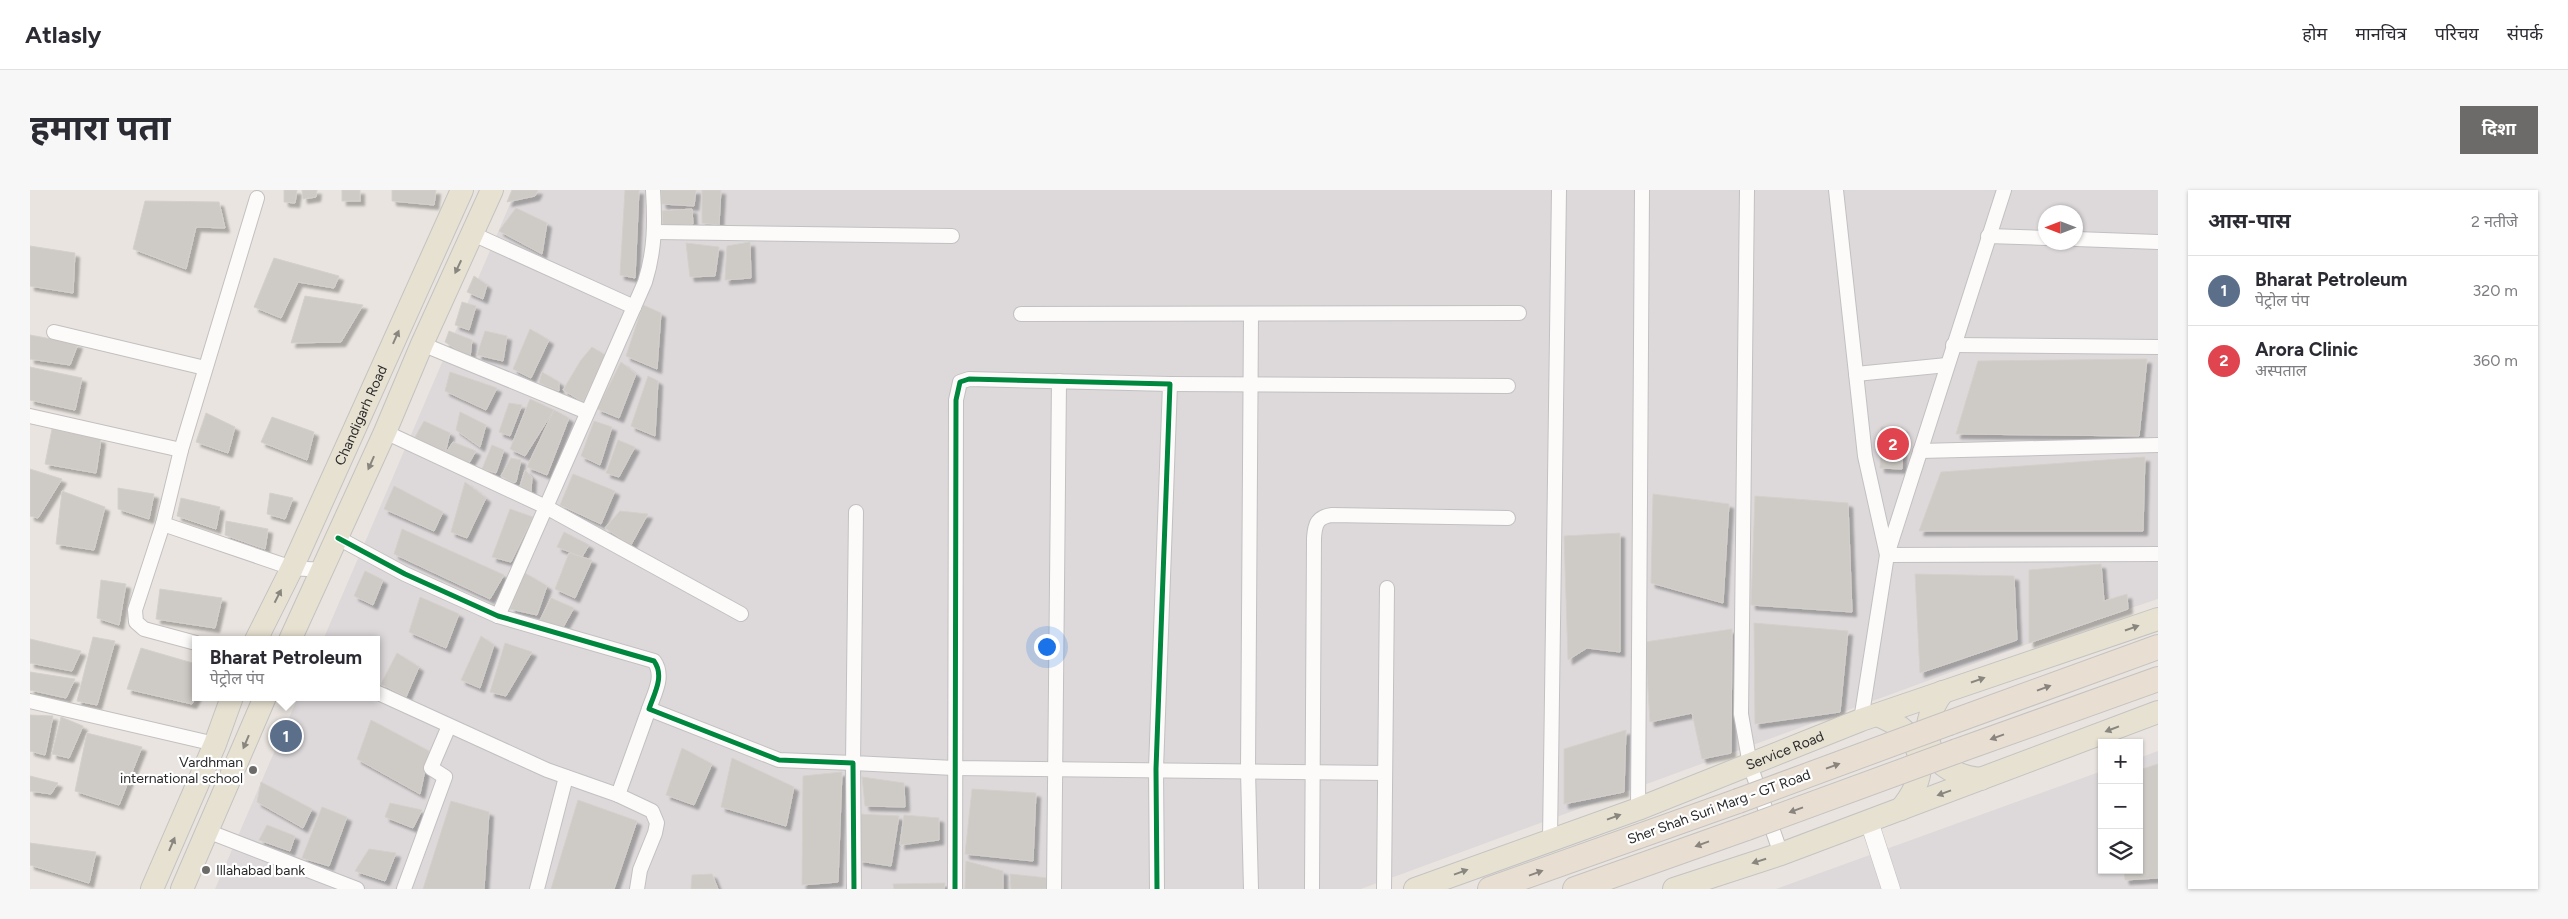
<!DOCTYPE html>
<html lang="hi">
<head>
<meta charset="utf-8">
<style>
	:root { --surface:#fff; --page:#f7f7f7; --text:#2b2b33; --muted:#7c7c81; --line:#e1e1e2; --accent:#6d6b69 }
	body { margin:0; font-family:Figtree,"Noto Sans Devanagari",sans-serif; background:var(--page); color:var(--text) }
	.controls { position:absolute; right:15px; bottom:15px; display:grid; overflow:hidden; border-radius:0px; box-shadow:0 1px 4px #0004 }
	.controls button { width:45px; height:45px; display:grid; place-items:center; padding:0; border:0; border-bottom:1px solid var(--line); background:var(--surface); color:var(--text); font:25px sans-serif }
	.compass { position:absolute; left:2008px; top:15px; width:45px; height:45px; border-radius:50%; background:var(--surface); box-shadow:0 1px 4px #0004; rotate:270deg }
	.you { position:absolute; left:1016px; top:456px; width:18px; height:18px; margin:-12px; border:4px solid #fff; border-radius:50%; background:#1a73e8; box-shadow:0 0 0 8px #1a73e833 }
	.badge { display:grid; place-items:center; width:32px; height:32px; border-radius:50%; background:var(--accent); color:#fff; font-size:16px; font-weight:700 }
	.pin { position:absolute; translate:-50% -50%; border:2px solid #fff; box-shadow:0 1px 5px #0006 }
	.popup { position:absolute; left:162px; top:446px; width:188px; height:65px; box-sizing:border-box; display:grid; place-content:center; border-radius:0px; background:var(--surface); filter:drop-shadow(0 1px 4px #0005); font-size:16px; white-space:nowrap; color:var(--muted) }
	.popup b { font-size:19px; color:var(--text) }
	.popup::after { content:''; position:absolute; left:50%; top:100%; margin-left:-10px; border:10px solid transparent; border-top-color:var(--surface) }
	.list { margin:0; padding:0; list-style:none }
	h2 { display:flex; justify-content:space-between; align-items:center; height:65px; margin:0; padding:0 20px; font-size:21px }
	h2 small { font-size:16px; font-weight:400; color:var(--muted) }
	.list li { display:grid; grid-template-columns:32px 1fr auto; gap:15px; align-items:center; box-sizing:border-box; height:70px; padding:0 20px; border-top:1px solid var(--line) }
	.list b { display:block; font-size:19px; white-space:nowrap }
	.list p { margin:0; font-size:16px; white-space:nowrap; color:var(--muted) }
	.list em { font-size:16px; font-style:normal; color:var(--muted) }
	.icon { flex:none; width:28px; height:28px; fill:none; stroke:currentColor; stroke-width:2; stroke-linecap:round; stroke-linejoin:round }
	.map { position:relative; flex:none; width:2128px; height:699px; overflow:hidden; border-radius:0px }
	header { display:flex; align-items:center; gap:30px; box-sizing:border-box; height:70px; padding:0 25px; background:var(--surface); border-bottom:1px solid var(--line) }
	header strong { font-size:24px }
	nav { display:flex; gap:28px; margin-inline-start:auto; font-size:18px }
	.intro { display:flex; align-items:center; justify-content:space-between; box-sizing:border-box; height:120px; padding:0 30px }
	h1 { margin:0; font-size:35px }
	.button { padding:12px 22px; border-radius:0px; background:var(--accent); color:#fff; font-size:18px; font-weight:700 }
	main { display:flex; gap:30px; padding:0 30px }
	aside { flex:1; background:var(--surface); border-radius:0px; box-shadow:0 1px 4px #0004 }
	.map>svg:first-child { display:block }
	.industrial { fill:#ddd9db; fill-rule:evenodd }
	.building { fill:#cecac6; stroke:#d4d0cb; filter:url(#shadow) }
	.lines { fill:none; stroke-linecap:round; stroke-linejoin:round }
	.minor-casing { stroke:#c2c0c1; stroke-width:16 }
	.tertiary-casing { stroke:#c2c0c1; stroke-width:19 }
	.primary-casing { stroke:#c4c3c1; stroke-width:24 }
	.trunk-casing { stroke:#c4c3c1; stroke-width:26 }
	.minor { stroke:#fcfbfa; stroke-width:14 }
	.tertiary { stroke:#fcfbfa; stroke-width:18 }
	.primary { stroke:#e7e1d2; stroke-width:22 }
	.trunk { stroke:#e8ded2; stroke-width:24 }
	.trunk-bridge-casing { stroke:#c4c3c1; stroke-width:26; stroke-linecap:butt }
	.trunk-bridge { stroke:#e8ded2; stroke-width:24 }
	.cycleway-casing { stroke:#fff; stroke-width:8 }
	.cycleway { stroke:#00873e; stroke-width:5 }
	.oneway { fill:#88867e }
	.oneway2 { fill:#89847e }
	.poi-dot { fill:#6d6b69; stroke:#fff; stroke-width:2 }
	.labels { text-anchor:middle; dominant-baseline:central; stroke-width:4.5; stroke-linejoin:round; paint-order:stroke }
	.street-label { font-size:14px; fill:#2a2a2a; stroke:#fff }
	.poi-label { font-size:14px; fill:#2a2a2a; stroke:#fff; text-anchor:end }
</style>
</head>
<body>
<header>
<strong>Atlasly</strong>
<nav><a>होम</a><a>मानचित्र</a><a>परिचय</a><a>संपर्क</a></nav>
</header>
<div class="intro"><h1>हमारा पता</h1><a class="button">दिशा</a></div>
<main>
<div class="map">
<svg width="2128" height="699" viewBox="0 0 2128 699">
	<defs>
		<filter id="shadow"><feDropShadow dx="4.5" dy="4.5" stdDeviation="1" flood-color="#0004"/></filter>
	</defs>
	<rect width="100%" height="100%" fill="#e9e4df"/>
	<g class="industrial">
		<path d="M 486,0 L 2128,0 L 2128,409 L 2044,437 L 1331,699 L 185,699 L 268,507 L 346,507 L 346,450 L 293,450 ZM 2016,22 L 2046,22 L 2046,52 L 2016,52 Z"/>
		<path d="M 2128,561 L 2128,699 L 1746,699 L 2072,581 L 2072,680 L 2109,680 L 2109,568 Z"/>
	</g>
	<g class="building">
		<path d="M 254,0 L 267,0 L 265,13 L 254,12 Z"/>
		<path d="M 272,0 L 287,0 L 286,7 L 273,9 Z"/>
		<rect x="312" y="0" width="18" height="11"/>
		<path d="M 362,0 L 406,0 L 404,15 L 362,11 Z"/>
		<path d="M 482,0 L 508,0 L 505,6 L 477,12 Z"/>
		<path d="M 595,0 L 609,0 L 605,88 L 590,85 Z"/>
		<path d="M 631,0 L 666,0 L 664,16 L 632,14 Z"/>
		<path d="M 672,0 L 691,0 L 689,35 L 672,33 Z"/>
		<path d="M 115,11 L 189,12 L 195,38 L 166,37 L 156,79 L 103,59 Z"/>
		<path d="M 486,18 L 517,33 L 512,64 L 469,41 Z"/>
		<path d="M 662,19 L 663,34 L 633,37 L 632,21 Z"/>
		<path d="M 720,52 L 721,88 L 695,90 L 697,56 Z"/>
		<path d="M 656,53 L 689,57 L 685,86 L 660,87 Z"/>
		<path d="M 0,56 L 45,63 L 43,103 L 0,96 Z"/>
		<path d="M 244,68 L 309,86 L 304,98 L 268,92 L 251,128 L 224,117 Z"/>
		<path d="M 444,86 L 457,95 L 453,109 L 437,102 Z"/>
		<path d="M 275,106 L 333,115 L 311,152 L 261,153 Z"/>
		<path d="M 432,112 L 446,116 L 439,140 L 425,135 Z"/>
		<path d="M 613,115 L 631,123 L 627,179 L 596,166 Z"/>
		<path d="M 500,139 L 519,150 L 501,188 L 483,179 Z"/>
		<path d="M 419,141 L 442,150 L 440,168 L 415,152 Z"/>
		<path d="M 455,141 L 477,146 L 473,171 L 447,165 Z"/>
		<path d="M 0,145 L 48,154 L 40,175 L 0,169 Z"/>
		<path d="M 562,157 L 575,165 L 553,212 L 533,200 L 551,170 Z"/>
		<path d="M 2117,169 L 2109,246 L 1926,244 L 1948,171 Z"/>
		<path d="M 591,172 L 606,184 L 589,228 L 567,219 Z"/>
		<path d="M 0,177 L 52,188 L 45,220 L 0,210 Z"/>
		<path d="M 420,182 L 467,198 L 456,220 L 415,201 Z"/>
		<path d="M 512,182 L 529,192 L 529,201 L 509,193 Z"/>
		<path d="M 618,186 L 628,191 L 625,246 L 601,236 Z"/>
		<path d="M 500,209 L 524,220 L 495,266 L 480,259 Z"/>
		<path d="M 479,213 L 492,215 L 480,246 L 469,242 Z"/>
		<path d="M 524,220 L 539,228 L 517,285 L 497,277 Z"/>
		<path d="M 430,222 L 456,235 L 450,257 L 426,240 Z"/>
		<path d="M 176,223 L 205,237 L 198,263 L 166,252 Z"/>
		<path d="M 242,227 L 284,242 L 277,270 L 231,252 Z"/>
		<path d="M 394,231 L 420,243 L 415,264 L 385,247 Z"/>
		<path d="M 564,231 L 582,237 L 570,275 L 551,266 Z"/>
		<path d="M 1851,237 L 1873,238 L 1872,279 L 1850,278 Z"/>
		<path d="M 22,239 L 71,249 L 66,283 L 15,274 Z"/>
		<path d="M 588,250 L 605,257 L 589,287 L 576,283 Z"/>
		<path d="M 423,252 L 446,261 L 438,275 L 415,264 Z"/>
		<path d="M 462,255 L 474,260 L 466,283 L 452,279 Z"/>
		<path d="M 2115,267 L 2113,341 L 1889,341 L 1911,282 Z"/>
		<path d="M 481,268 L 491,270 L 486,292 L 483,293 L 471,286 Z"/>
		<path d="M 0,279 L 32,289 L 8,328 L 0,326 Z"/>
		<path d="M 495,280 L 502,287 L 501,302 L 490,296 Z"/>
		<path d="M 543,284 L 585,301 L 571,334 L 530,315 Z"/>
		<path d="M 435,292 L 456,308 L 437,348 L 421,342 Z"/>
		<path d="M 364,296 L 413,322 L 404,341 L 354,319 Z"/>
		<path d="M 88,298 L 124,304 L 119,329 L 88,319 Z"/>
		<path d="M 32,301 L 75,317 L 64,360 L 26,354 Z"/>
		<path d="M 240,303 L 263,308 L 255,329 L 237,324 Z"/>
		<path d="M 1623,304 L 1699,314 L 1693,413 L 1621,393 Z"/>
		<path d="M 1725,306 L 1818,313 L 1822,422 L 1721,415 Z"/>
		<path d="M 151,308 L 190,317 L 186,339 L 147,326 Z"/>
		<path d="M 480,319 L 503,327 L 481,372 L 462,367 Z"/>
		<path d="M 590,321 L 618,324 L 601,355 L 575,338 Z"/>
		<path d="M 196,331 L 238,339 L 235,359 L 195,345 Z"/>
		<path d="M 372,339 L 474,385 L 460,409 L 364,364 Z"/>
		<path d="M 534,342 L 559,355 L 552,367 L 527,357 Z"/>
		<path d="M 1590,343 L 1590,462 L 1557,458 L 1538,470 L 1534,346 Z"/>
		<path d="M 539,363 L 562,370 L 545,408 L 525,399 Z"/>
		<path d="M 2071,374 L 2074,411 L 2097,404 L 2098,419 L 1999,453 L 1999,380 Z"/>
		<path d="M 335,381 L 353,390 L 343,415 L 324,406 Z"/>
		<path d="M 495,383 L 517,396 L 507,425 L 480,419 Z"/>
		<path d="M 1885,384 L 1984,386 L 1987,450 L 1890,483 Z"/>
		<path d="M 71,390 L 96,394 L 89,435 L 67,428 Z"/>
		<path d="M 130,399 L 192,408 L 185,438 L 126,429 Z"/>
		<path d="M 390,407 L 429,424 L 416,458 L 379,442 Z"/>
		<path d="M 521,408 L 544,418 L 531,441 L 510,430 Z"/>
		<path d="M 1724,433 L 1818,441 L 1810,522 L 1725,534 Z"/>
		<path d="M 1702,439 L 1701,563 L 1672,569 L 1662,523 L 1620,532 L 1615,452 Z"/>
		<path d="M 451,446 L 464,455 L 450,498 L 431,490 Z"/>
		<path d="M 63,447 L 85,451 L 67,515 L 47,511 Z"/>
		<path d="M 0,449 L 51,461 L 42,481 L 0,473 Z"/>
		<path d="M 475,453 L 502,462 L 476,506 L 460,502 Z"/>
		<path d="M 111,458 L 166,474 L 166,507 L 162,514 L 97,499 Z"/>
		<path d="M 367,463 L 389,477 L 376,507 L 351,494 Z"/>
		<path d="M 0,482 L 45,489 L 36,508 L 0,500 Z"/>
		<path d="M 0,525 L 23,526 L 15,565 L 0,561 Z"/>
		<path d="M 31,527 L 53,536 L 39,568 L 22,564 Z"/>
		<path d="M 341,530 L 399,561 L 390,604 L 327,569 Z"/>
		<path d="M 1596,540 L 1594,602 L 1534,614 L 1534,559 Z"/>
		<path d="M 57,543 L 112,557 L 89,615 L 45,601 Z"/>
		<path d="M 652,558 L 682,574 L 664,615 L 636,605 Z"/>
		<path d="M 702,568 L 764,597 L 756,636 L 691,617 Z"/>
		<path d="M 2128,574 L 2128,688 L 2095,690 L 2094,680 L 2109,680 L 2109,580 Z"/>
		<path d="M 812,582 L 808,692 L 772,695 L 773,586 Z"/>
		<path d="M 0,586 L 28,593 L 21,604 L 0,601 Z"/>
		<path d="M 832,587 L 874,593 L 875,617 L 835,616 Z"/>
		<path d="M 231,592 L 282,619 L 273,638 L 227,612 Z"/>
		<path d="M 942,599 L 1006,603 L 1003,671 L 935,664 Z"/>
		<path d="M 548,610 L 607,631 L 584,699 L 521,699 Z"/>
		<path d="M 421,611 L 459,622 L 454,699 L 393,699 Z"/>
		<path d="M 360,613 L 392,620 L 383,638 L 355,627 Z"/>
		<path d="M 292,617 L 317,627 L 299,676 L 272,668 Z"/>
		<path d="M 828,624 L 869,626 L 861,676 L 829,671 Z"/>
		<path d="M 874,625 L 909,628 L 909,650 L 870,655 Z"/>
		<path d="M 237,635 L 265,646 L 260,661 L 229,650 Z"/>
		<path d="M 0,653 L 66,662 L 59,693 L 0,675 Z"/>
		<path d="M 339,659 L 366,663 L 355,691 L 325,681 Z"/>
		<path d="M 936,671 L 973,681 L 973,699 L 935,699 Z"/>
		<path d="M 682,684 L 688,699 L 661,699 L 662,685 Z"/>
		<path d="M 980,684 L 1018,688 L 1018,699 L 981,699 Z"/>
		<path d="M 915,693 L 914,699 L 864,699 L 863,694 Z"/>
	</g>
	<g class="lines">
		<defs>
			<g id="minor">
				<path d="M 1717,0 L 1711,524 L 1720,575 L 1751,664"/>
				<path d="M 1806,0 L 1835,266 L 1857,365 L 2128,364"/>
				<path d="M 625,42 L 922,46"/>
				<path d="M 443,44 L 604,117"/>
				<path d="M 1958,46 L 2016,48"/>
				<path d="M 2046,49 L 2128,52"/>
				<path d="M 991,124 L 1489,123"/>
				<path d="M 1221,125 L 1218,581 L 1221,699"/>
				<path d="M 24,142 L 175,178"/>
				<path d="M 392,154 L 557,222"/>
				<path d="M 1923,155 L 2128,157"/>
				<path d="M 1826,184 L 1917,175"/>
				<path d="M 1140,194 L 1478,196"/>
				<path d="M 0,226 L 151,260"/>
				<path d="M 355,242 L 516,317 L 711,424"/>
				<path d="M 1890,261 L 2128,255"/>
				<path d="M 826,322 L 823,573 L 924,578 L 1355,583"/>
				<path d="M 133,334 L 262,378 L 292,380"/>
				<path d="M 308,348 L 375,384 L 468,426 L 624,471 C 635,486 624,504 619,519 L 749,570 L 823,573 L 824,699"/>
				<path d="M 468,426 L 615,92 C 625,60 625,32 623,0"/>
				<path d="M 166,453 L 114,439 L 106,432 L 105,420 L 133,334 L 151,260 L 227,8"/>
				<path d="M 346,502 L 517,580 L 588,605 L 622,621 L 627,633 L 625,643 L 610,680 L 607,699"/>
				<path d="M 0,511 L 185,554"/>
				<path d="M 1831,530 L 1857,365 L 1974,0"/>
				<path d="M 588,605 L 619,519"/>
				<path d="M 1608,619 L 1612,0"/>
				<path d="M 177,641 L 327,699"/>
				<path d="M 1520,650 L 1529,0"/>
				<path d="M 374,699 L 415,587 L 401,578 L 419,536"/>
				<path d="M 507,699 L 536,587"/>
				<path d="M 925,699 L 926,210 L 930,192 L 939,189 L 1140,194 L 1126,579 L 1127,699"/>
				<path d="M 1024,699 L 1029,191"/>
				<path d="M 1282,699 L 1284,348 C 1285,334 1287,327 1302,325 L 1478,328"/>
				<path d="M 1354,699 L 1357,398"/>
			</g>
			<path id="tertiary" d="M 1839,631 L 1861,699"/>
			<g id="primary">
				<path id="s1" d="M 226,450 L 262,378 L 432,0"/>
				<path d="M 260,450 L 355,242 L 392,154 L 462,0"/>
				<path d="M 1913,502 C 1882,542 1899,584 1951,589"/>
				<path d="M 1847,525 C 1894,543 1903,580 1871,619"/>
				<path d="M 122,699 L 185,554 L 202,507"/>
				<path d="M 152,699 L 235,507"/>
				<path id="s2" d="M 1385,699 L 1608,619 L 1831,530 L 2128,429"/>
				<path d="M 1644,699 L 1751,664 L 2128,522"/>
			</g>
			<g id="trunk">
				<path d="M 1919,533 L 2128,457"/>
				<path d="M 1927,561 L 2128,489"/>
				<path d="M 1460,699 L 1708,611"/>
				<path d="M 1545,699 L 1717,638"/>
			</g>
		</defs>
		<use href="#minor" class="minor-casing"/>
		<use href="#tertiary" class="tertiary-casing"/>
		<use href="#primary" class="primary-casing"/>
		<use href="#trunk" class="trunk-casing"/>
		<use href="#minor" class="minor"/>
		<use href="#tertiary" class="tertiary"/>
		<use href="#primary" class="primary"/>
		<use href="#trunk" class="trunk"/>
		<defs>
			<g id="trunk-bridge">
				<path d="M 1708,611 L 1919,533"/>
				<path d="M 1717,638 L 1927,561"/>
			</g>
		</defs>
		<use href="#trunk-bridge" class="trunk-bridge-casing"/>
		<use href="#trunk-bridge" class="trunk-bridge"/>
		<defs>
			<g id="cycleway">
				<path d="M 308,348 L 375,384 L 468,426 L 624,471 C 635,486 624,504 619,519 L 749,570 L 823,573 L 824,699"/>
				<path d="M 925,699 L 926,210 L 930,192 L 939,189 L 1140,194 L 1126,579 L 1127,699"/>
			</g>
		</defs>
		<use href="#cycleway" class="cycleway-casing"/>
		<use href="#cycleway" class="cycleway"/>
	</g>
	<defs><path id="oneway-solid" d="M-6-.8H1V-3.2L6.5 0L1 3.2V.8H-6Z" transform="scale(1.25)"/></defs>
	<g class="oneway">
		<use href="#oneway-solid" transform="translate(428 77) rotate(115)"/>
		<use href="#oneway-solid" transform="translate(366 147) rotate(-66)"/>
		<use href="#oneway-solid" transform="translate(341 273) rotate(114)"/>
		<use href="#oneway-solid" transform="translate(248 406) rotate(-63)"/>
		<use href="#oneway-solid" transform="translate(2102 438) rotate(-19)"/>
		<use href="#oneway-solid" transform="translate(1948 490) rotate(-19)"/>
		<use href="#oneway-solid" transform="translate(2082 539) rotate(159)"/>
		<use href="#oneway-solid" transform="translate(216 552) rotate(113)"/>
		<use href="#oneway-solid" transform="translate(1914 603) rotate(160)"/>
		<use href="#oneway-solid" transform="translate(1584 627) rotate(-20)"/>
		<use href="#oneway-solid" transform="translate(142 654) rotate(-67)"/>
		<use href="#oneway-solid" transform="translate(1729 671) rotate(162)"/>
		<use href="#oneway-solid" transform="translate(1431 682) rotate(-20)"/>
	</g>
	<g class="oneway2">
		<use href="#oneway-solid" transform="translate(2014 498) rotate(-20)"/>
		<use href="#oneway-solid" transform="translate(1967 547) rotate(160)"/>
		<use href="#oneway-solid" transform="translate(1803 576) rotate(-20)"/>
		<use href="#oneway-solid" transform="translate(1766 620) rotate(160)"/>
		<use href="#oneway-solid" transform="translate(1672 654) rotate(160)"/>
		<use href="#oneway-solid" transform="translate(1506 683) rotate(-20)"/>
	</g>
	<g class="poi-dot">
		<circle cx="223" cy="580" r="5"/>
		<circle cx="176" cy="680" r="5"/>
	</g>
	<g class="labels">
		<g class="street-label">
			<text stroke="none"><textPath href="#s1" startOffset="248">Chandigarh Road</textPath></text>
			<text stroke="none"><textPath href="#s2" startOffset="395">Service Road</textPath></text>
			<text transform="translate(1689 617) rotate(-20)">Sher Shah Suri Marg - GT Road</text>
		</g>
		<g class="poi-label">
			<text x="213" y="572">Vardhman<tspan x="213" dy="16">international school</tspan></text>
			<text x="186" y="680" text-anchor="start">Illahabad bank</text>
		</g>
	</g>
</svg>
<div class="controls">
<button>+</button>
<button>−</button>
<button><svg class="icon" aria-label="layers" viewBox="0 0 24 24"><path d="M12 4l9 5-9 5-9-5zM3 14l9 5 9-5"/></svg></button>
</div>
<svg class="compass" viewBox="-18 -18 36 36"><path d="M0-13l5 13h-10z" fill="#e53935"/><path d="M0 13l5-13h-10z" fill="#7c7c81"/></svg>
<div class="you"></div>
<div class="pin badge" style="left:256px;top:546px;background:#5c6f8a">1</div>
<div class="popup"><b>Bharat Petroleum</b>पेट्रोल पंप</div>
<div class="pin badge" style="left:1863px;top:254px;background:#e0444e">2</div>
</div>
<aside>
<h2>आस-पास<small>2 नतीजे</small></h2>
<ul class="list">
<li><span class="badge" style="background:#5c6f8a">1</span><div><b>Bharat Petroleum</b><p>पेट्रोल पंप</p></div><em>320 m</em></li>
<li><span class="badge" style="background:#e0444e">2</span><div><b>Arora Clinic</b><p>अस्पताल</p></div><em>360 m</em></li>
</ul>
</aside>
</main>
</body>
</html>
